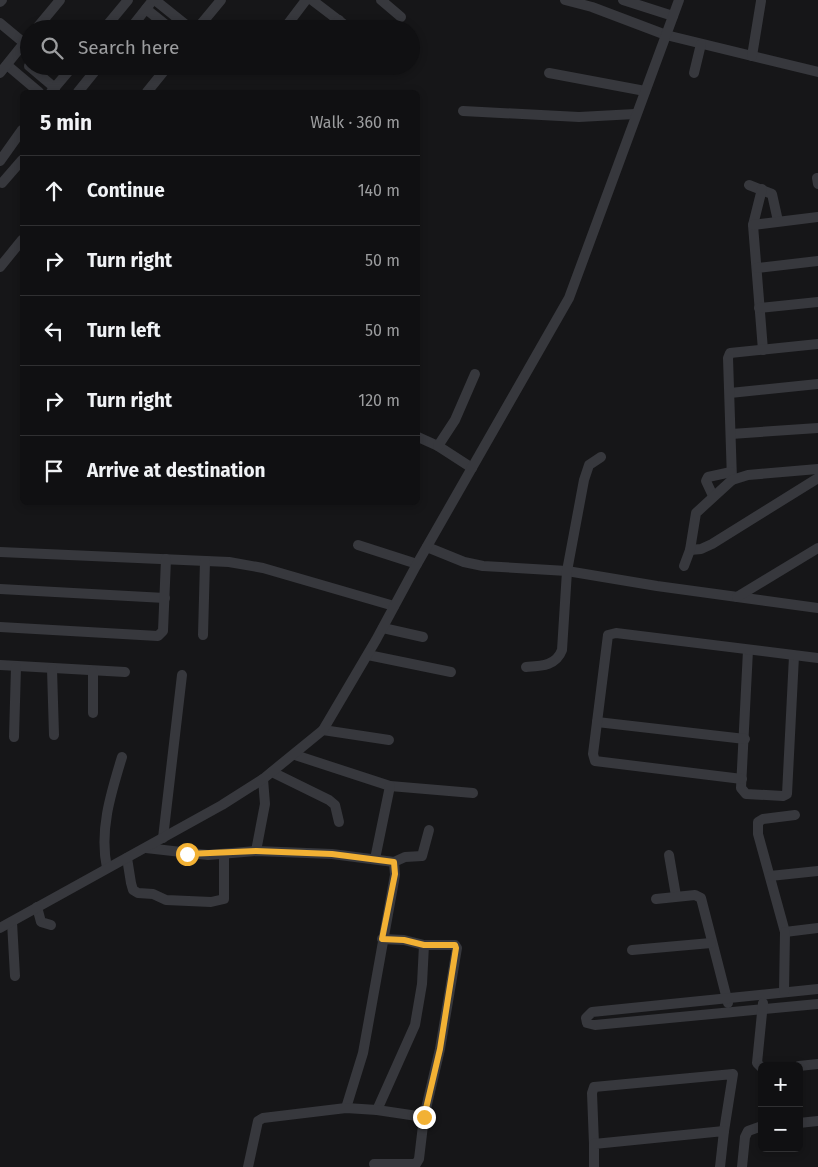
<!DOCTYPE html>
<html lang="en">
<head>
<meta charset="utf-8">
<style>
	:root { --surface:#101012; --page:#1e1e20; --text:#f1f3f6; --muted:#9c9d9f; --line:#303032 }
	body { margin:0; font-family:"Fira Sans",sans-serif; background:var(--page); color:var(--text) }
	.controls { position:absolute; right:15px; bottom:15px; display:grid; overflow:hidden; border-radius:8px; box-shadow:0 2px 8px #0003 }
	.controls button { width:45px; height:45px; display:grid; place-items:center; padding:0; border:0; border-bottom:1px solid var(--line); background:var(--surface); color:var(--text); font:25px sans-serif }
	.stop { position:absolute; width:15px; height:15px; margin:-11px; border:4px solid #f2b134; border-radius:50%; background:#fff }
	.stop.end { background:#f2b134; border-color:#fff; box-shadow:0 1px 5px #0008 }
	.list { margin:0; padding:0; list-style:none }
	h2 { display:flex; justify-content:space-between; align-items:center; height:65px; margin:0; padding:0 20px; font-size:21px }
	h2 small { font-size:16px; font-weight:400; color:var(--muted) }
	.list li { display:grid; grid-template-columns:32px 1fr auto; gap:15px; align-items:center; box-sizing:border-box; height:70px; padding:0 20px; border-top:1px solid var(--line) }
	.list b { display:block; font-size:19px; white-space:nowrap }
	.list em { font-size:16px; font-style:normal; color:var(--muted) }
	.icon { flex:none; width:28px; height:28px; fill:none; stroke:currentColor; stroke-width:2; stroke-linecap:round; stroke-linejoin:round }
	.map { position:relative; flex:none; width:818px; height:1167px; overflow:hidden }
	.search { position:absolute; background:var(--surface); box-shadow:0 2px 8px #0003; left:20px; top:20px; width:400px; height:55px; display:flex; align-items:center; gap:12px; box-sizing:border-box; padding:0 18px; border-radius:28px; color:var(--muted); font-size:19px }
	.panel { position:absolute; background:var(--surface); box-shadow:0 2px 8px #0003; left:20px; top:90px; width:400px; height:415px; border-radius:8px }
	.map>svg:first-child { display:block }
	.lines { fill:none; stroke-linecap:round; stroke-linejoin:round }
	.minor { stroke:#37383d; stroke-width:10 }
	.route { stroke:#f2b134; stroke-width:6 }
</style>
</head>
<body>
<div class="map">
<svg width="818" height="1167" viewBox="0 0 818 1167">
	<rect width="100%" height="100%" fill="#161618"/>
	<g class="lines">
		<g class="minor">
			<path d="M 155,0 L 191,29"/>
			<path d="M 312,0 L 350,29"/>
			<path d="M 381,0 L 401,17"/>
			<path d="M 565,0 L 592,7 L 666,35 L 818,72"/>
			<path d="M 623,0 L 673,16"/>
			<path d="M 0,2 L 2,0"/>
			<path d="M 146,9 L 171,29"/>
			<path d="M 0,23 L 24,43 L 29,37"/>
			<path d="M 36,29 L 60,0"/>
			<path d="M 104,29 L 128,0"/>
			<path d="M 130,29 L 153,0"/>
			<path d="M 197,29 L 221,0"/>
			<path d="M 284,29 L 306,0"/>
			<path d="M 331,29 L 339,20"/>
			<path d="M 752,56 L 761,1"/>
			<path d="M 7,65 L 39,92"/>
			<path d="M 29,66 L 55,88"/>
			<path d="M 0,73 L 24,43"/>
			<path d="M 549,73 L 645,91"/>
			<path d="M 694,73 L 701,44"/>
			<path d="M 51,92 L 73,66"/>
			<path d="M 78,92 L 99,66"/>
			<path d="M 147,92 L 168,66"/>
			<path d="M 463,111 L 579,117 L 635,114"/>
			<path d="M 0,161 L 22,130"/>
			<path d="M 817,178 L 818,184"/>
			<path d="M 2,183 L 22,160"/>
			<path d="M 749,185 L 772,194 L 778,221"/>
			<path d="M 762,189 L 753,225 L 763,350"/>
			<path d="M 753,225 L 818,217"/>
			<path d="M 0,267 L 22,240"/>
			<path d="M 757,268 L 818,261"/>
			<path d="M 759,308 L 818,302"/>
			<path d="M 730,393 L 818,384"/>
			<path d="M 731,434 L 818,428"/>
			<path d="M 418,437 L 438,446 L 472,468"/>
			<path d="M 438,446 L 455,420 L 475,374"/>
			<path d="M 732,480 L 728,358 L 730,353 L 818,344"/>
			<path d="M 713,496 L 706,481 L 708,477 L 731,472"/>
			<path d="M 358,545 L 417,564"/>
			<path d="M 427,547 L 464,562 L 483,566 L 567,571 L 657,586 L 818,608"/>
			<path d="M 690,550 L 701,549 L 712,544 L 818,478"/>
			<path d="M 0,552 L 229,562 L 263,568 L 394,606"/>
			<path d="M 684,566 L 690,550 L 696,513 L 732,480 L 748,475 L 818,469"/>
			<path d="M 0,589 L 165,598"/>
			<path d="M 737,597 L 818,548"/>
			<path d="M 0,627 L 158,636 L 163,631 L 166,559"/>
			<path d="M 383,628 L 423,637"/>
			<path d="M 203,635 L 205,561"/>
			<path d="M 748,650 L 741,788 L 746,794 L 783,796 L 787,794 L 794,656"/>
			<path d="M 368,655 L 451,672"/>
			<path d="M 0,665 L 125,672"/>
			<path d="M 526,667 C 541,666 556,666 562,650 L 567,571 L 584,480 L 589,465 L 601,457"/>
			<path d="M 52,669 L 54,735"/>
			<path d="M 93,671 L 93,713"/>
			<path d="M 597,722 L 745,739"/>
			<path d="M 323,730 L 389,740"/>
			<path d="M 14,737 L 16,667"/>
			<path d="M 295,755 L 390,786 L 473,793"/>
			<path d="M 272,772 L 329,800 L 335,805 L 339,822"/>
			<path d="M 742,779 L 595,761 L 593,754 L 608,635 L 616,633 L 818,658"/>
			<path d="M 795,815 L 763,819 L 758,822 L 758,834 L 785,932 L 818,928"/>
			<path d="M 163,838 L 182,675"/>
			<path d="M 146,848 L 208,855 L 256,851 L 332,854 L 394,862 L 395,875 L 363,1053 L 346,1108"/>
			<path d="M 256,851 L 265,804 L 263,779"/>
			<path d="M 669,855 L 676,896"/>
			<path d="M 127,858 L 131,883 L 133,890 L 138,893 L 153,894 L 166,900 L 211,902 L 224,899 L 224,854"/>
			<path d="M 375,859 L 390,786"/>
			<path d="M 394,862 L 405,857 L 422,856 L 429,830"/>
			<path d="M 107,868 C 99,830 111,793 122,757"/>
			<path d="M 770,876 L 818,871"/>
			<path d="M 656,899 L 695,895 L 701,898 L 728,1003"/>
			<path d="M 37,907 L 41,922 L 51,925"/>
			<path d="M 12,922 L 15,976"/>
			<path d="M 0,928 L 222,805 L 263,779 L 323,730 L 376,640 L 417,564 L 569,298 L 679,0"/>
			<path d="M 632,950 L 711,943"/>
			<path d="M 818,989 L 592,1012 L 586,1018 L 587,1023 L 595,1025 L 818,1004"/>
			<path d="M 784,992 L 785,932"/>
			<path d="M 799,1066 L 818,1064"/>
			<path d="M 762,1068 L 757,1063 L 763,1003"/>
			<path d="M 377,1110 L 415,1025 L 422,984 L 424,945"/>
			<path d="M 799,1123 L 818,1121"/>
			<path d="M 594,1144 L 592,1093 L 594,1087 L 733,1074 L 724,1131"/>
			<path d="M 374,1164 L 416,1164 L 419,1159 L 424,1117 L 440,1049 L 457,948 L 455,945 L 424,945 L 404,940 L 382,939"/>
			<path d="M 248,1167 L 258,1121 L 263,1118 L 346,1108 L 377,1110 L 424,1117"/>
			<path d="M 594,1167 L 594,1144 L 724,1131 L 720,1167"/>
			<path d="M 742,1167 L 745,1137 L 748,1131 L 762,1126"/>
		</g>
	</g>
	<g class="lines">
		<path class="route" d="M 187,854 L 256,851 L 332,854 L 394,862 L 395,874 L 382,939 L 404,940 L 424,945 L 455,945 L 456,948 L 440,1049 L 424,1117"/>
	</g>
</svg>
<div class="controls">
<button>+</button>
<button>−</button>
</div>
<div class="stop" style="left:187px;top:854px"></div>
<div class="stop end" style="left:424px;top:1117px"></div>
<div class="search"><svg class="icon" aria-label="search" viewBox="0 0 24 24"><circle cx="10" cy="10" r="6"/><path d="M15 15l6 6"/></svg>Search here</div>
<section class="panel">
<h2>5 min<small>Walk · 360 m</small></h2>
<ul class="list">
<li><svg class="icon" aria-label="ahead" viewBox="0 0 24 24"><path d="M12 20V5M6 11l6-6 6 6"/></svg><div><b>Continue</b></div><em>140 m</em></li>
<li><svg class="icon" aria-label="right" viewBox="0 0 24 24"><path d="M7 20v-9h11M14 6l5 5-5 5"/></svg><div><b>Turn right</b></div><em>50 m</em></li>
<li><svg class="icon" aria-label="left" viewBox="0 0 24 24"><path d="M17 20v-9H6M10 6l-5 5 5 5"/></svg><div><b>Turn left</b></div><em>50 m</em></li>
<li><svg class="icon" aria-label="right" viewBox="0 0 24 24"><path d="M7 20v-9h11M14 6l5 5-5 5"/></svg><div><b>Turn right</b></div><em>120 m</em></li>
<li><svg class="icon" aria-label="arrive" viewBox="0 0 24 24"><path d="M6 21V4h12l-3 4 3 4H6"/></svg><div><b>Arrive at destination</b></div></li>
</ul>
</section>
</div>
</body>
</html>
